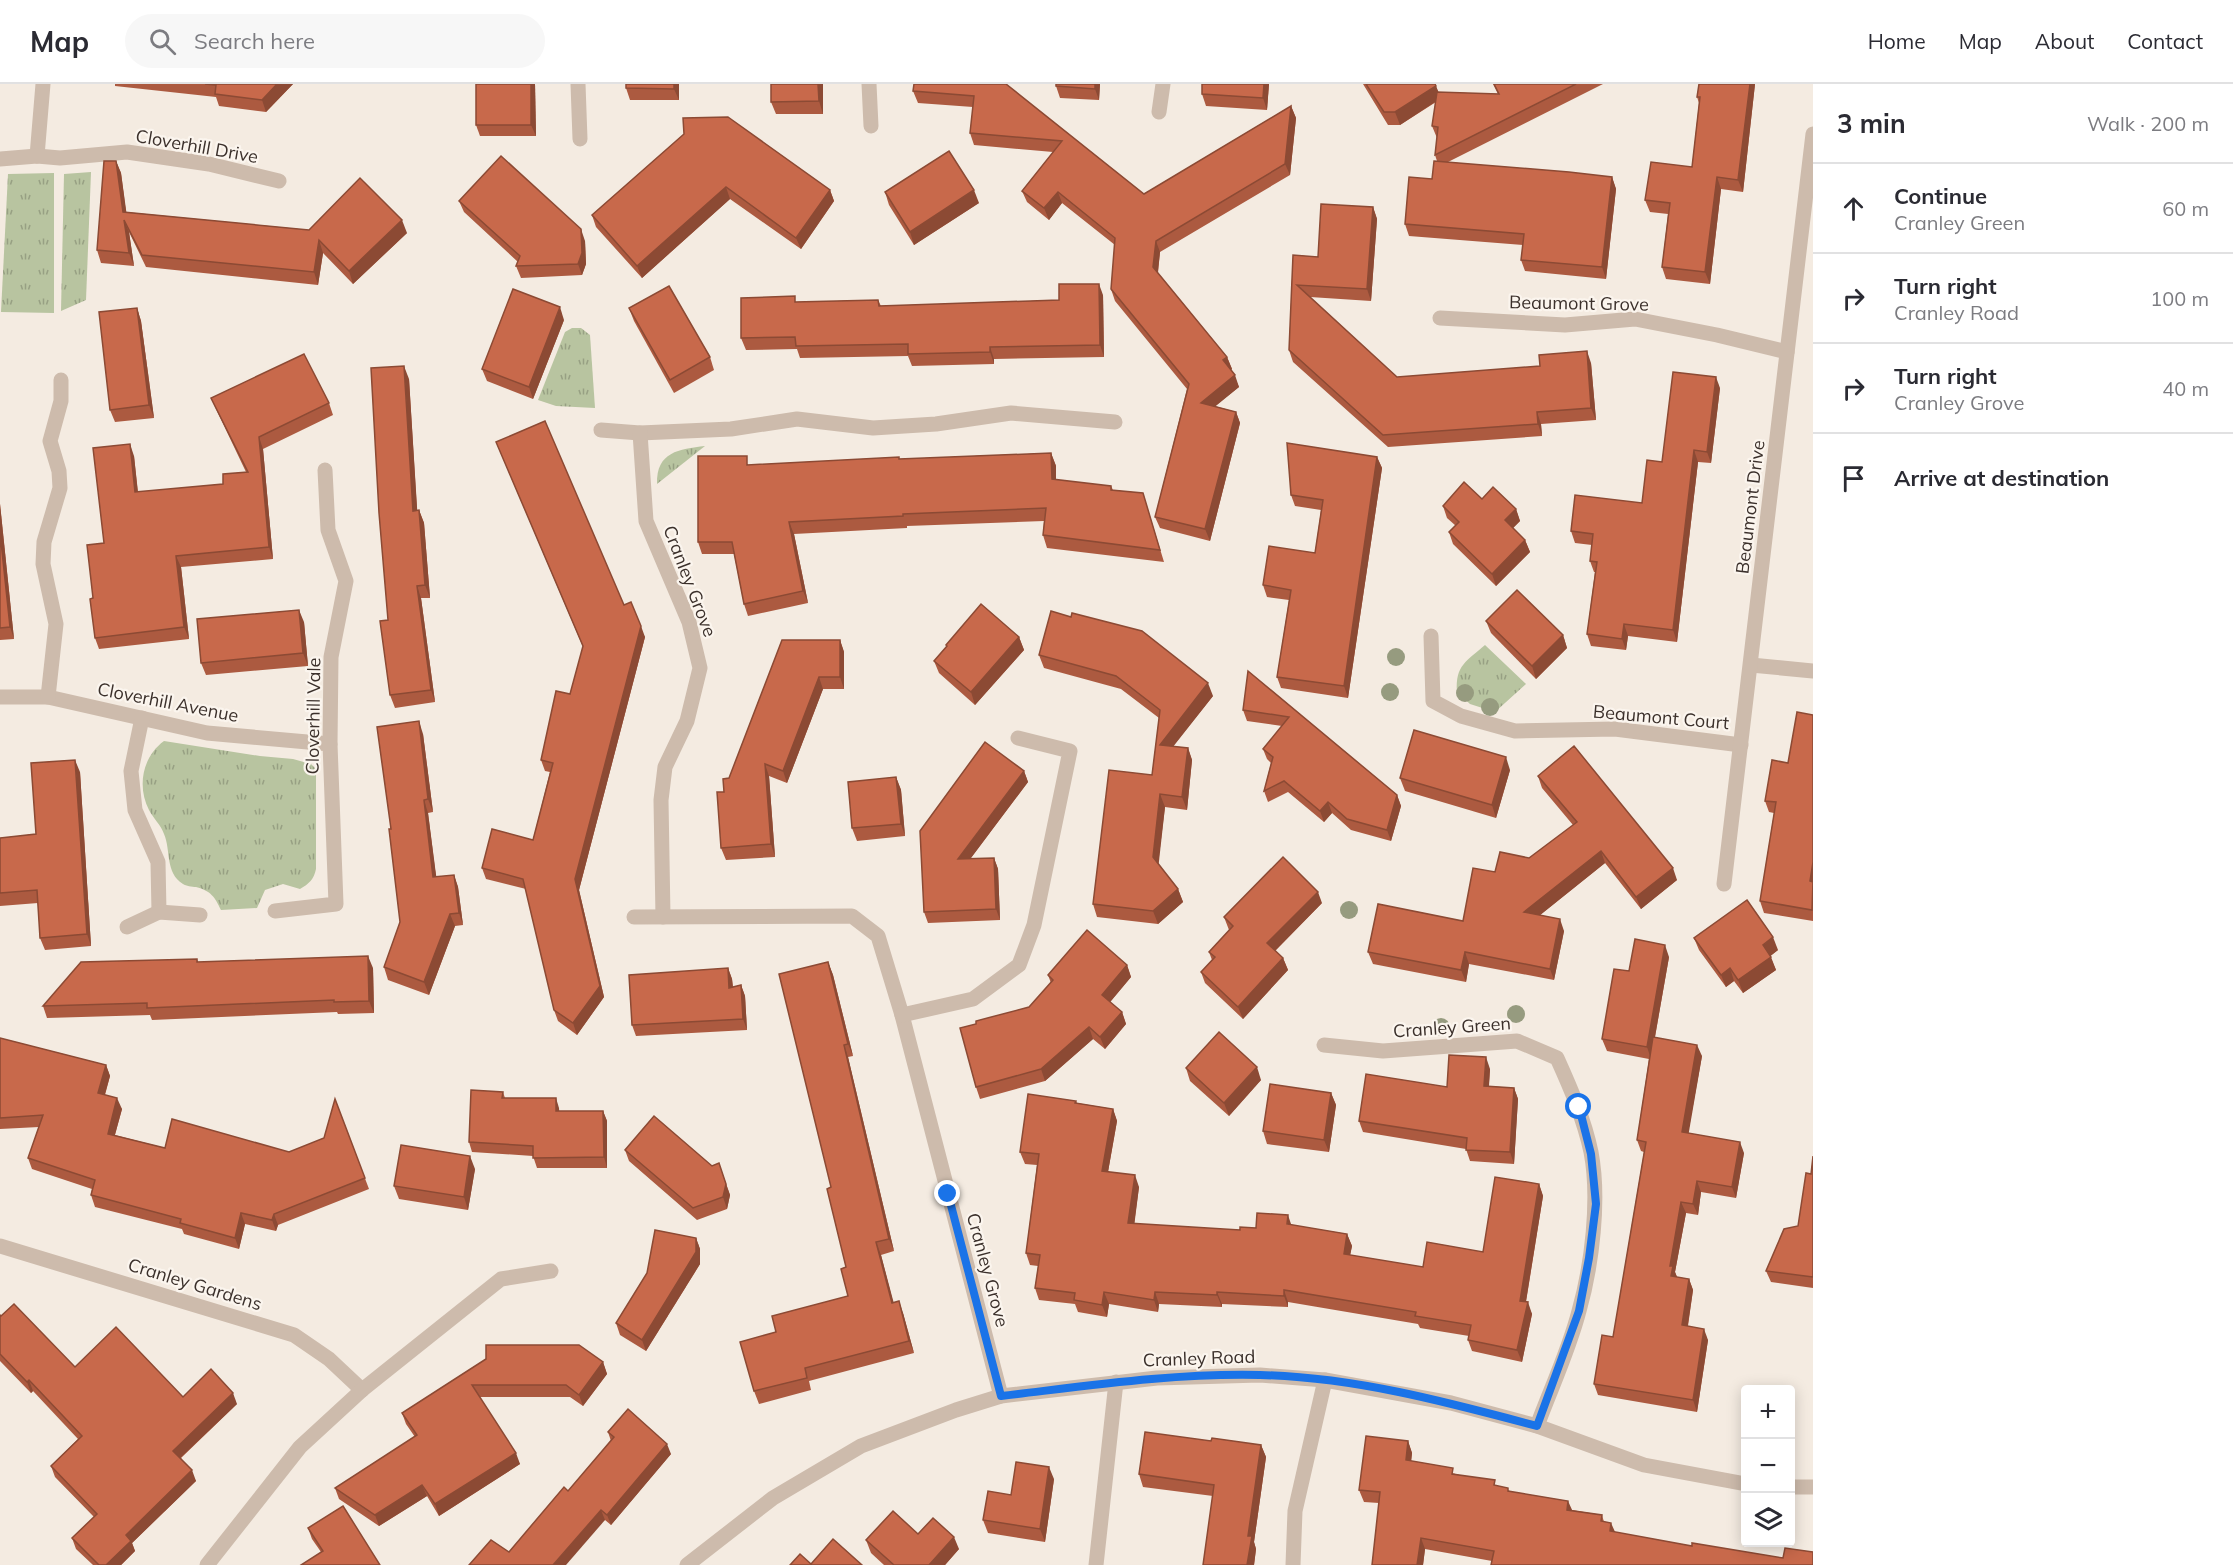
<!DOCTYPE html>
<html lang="en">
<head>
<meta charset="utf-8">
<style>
	:root { --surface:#fff; --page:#f7f7f7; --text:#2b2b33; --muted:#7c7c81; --line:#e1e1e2 }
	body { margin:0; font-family:Mulish,sans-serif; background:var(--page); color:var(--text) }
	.controls { position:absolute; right:18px; bottom:18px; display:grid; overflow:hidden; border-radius:6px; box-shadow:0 3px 15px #0003 }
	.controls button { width:54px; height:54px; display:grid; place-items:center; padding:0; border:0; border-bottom:2px solid var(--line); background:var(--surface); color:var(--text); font:30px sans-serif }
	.stop { position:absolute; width:18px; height:18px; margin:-14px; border:4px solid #1a73e8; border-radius:50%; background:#fff }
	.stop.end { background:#1a73e8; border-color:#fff; box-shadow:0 2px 6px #0008 }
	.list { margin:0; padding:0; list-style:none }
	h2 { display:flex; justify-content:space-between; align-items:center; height:78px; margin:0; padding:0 24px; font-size:26px }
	h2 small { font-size:20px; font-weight:400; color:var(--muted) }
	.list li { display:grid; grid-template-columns:39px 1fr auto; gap:18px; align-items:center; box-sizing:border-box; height:90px; padding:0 24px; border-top:2px solid var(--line) }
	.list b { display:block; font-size:22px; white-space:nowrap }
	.list p { margin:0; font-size:20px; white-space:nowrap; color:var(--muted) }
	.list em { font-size:20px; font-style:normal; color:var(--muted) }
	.icon { flex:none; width:33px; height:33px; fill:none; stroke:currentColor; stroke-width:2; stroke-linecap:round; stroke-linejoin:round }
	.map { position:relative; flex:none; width:1813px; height:1481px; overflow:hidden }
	header { display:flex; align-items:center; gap:36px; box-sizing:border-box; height:84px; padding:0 30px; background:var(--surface); border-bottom:2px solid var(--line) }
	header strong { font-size:28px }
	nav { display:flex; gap:33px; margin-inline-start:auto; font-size:21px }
	.search { width:420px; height:54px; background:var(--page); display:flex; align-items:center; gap:15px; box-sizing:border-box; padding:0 21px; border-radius:33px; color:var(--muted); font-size:22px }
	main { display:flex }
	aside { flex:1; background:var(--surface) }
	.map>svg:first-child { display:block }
	.grass { fill:url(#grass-tufts) }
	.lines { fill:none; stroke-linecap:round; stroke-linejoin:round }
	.minor { stroke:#cdbbac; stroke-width:15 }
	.tree { fill:#969b7f }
	.wall { fill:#ac5a40 }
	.shaded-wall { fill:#8c4a34 }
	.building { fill:#c8694b; stroke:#8c4a34; stroke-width:1.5 }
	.route { stroke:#1a73e8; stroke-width:8 }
	.labels { text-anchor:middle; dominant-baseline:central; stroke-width:4.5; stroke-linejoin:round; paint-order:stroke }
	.street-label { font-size:18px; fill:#3b302b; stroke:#fbf5ee }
</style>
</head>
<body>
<header>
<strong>Map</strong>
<div class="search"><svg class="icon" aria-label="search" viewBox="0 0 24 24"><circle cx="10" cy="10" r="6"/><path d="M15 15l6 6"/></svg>Search here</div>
<nav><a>Home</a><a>Map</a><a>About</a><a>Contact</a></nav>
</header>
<main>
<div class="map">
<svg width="1813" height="1481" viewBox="0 0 1813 1481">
	<defs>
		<pattern id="grass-tufts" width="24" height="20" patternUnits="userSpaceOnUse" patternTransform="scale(1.5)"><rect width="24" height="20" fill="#b8c4a0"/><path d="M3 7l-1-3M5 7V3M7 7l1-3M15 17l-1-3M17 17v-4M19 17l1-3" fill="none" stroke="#97a083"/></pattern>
	</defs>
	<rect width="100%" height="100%" fill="#f4ebe1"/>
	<g class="grass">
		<path d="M 91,88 L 86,216 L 61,227 L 64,90 Z"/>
		<path d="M 54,89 L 54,229 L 1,228 L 8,90 Z"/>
		<path d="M 572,244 L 581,244 L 590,251 L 595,324 L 556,322 L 538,316 L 565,248 Z"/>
		<path d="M 705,362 L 657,400 C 656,368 679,365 705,362 Z"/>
		<path d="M 1485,561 L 1526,600 L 1495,628 L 1470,620 L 1457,608 C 1455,581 1467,577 1485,561 Z"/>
		<path d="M 164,657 L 260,672 L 293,675 L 311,680 L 316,685 L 316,785 C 314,795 309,800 300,805 L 283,800 L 265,806 L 257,824 L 221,826 C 215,813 211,807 196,803 C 192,803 186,802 183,800 C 165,789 171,766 164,750 C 161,741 153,734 149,726 C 137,703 142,673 164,657 Z"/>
	</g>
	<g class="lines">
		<g class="minor">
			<path d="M 578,0 L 580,55"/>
			<path d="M 869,0 L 871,42"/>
			<path d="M 1159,28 L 1163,0"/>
			<path d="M 37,72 L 43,0"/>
			<path d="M 0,75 L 37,72 L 60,74 L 127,68 L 209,80 L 279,97"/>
			<path d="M 1440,234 L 1565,241 L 1635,235 L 1717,251 L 1787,268"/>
			<path d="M 601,346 L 640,349 L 731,345 L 797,335 L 873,344 L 936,340 L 1011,329 L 1115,338"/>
			<path d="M 640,349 L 646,437 L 689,538 L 700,584 L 687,637 L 665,683 L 661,716 L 663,833"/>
			<path d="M 1431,552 L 1433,617 L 1461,632 L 1515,647 L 1615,645 L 1741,661"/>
			<path d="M 1751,581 L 1813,587"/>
			<path d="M 0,613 L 48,613 L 207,649 L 330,660"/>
			<path d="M 48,613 L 56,540 L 43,480 L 44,458 L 60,404 L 59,387 L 50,357 L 61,317 L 61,296"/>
			<path d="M 142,634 L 131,687 L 135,726 L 158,778 L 159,828"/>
			<path d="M 1724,800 L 1813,50"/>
			<path d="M 275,827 L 336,820 L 330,660 L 331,573 L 346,497 L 328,446 L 325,386"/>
			<path d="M 634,833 L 852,832 L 878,852 L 902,931 L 1001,1312"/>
			<path d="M 127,843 L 159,828 L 200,831"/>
			<path d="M 902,931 L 973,915 L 1019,881 L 1034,841 L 1070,667 L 1018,654"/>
			<path d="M 1324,961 L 1383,967 L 1517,957 L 1557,974 C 1571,1005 1584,1035 1591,1068 C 1600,1115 1592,1181 1579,1227 C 1569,1266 1551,1304 1537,1342"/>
			<path d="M 0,1162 L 294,1251 L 329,1275 L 362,1306"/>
			<path d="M 1790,1403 L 1813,1403"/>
			<path d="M 207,1481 L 300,1363 L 362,1306 L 501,1195 L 551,1187"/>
			<path d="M 687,1481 L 773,1414 L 861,1362 L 956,1326 L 1001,1312 L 1157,1294 L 1260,1291 L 1325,1296 L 1451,1319 L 1537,1342 L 1644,1381 L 1746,1400"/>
			<path d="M 1096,1481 L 1116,1298"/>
			<path d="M 1293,1481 L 1295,1427 L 1325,1296"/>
		</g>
	</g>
	<g class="tree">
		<circle cx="1396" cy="573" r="9"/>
		<circle cx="1390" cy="608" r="9"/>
		<circle cx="1465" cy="609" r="9"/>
		<circle cx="1490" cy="623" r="9"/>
		<circle cx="1349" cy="826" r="9"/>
		<circle cx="1516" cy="930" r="9"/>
		<circle cx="1441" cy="943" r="9"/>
	</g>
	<g class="wall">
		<path d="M 115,0 L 293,0 L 266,28 L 219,22 L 216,13 L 115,2 Z"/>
		<path d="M 535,0 L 536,52 L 480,52 L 476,41 Z"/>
		<path d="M 626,0 L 679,0 L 679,16 L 630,16 L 626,4 Z"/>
		<path d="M 823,0 L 823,30 L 776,30 L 771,18 Z"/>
		<path d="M 1006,0 L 1144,110 L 1291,22 L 1296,34 L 1290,91 L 1160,168 L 1158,189 L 1227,273 L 1232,285 L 1231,286 L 1239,303 L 1215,322 L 1236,328 L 1240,339 L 1210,457 L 1160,444 L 1155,433 L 1187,305 L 1115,217 L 1111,205 L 1115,161 L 1062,119 L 1049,136 L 1027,118 L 1022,107 L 1053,68 L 974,61 L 970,49 L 973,23 L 918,19 L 913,7 Z"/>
		<path d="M 1100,0 L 1099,16 L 1060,14 L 1056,2 Z"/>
		<path d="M 1269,0 L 1267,26 L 1206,22 L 1202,10 Z"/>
		<path d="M 1363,0 L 1435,0 L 1438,8 L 1498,10 L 1493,0 L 1603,0 L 1448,78 L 1612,93 L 1616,105 L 1606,195 L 1525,187 L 1521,176 L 1523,161 L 1409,152 L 1405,140 L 1432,95 L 1437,77 L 1435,71 L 1437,54 L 1432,42 L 1436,18 L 1400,41 L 1388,41 Z"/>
		<path d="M 1755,0 L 1743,108 L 1721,105 L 1710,200 L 1666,195 L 1662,183 L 1668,130 L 1650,128 L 1645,116 L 1692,83 L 1699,19 L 1697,13 Z"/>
		<path d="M 684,50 L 830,106 L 834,117 L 801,165 L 730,115 L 642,194 L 596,143 L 592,131 Z"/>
		<path d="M 116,77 L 121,89 L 126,128 L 309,146 L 407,149 L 353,200 L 323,169 L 318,201 L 146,183 L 129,148 L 134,182 L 101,179 L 97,166 Z"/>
		<path d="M 885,108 L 979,119 L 914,161 L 889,121 Z"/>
		<path d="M 459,117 L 585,157 L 586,180 L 582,191 L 521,194 L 516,182 L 518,178 L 464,128 Z"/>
		<path d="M 1373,123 L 1377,135 L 1371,217 L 1310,213 L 1397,293 L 1591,279 L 1596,336 L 1541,340 L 1542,352 L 1388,363 L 1293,278 L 1289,266 L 1293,171 L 1318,173 Z"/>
		<path d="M 1103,211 L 1104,273 L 994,275 L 994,280 L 912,282 L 908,272 L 800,274 L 797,265 L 746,266 L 741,254 L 796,218 L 878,216 L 881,222 L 1059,216 Z"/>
		<path d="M 137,224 L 141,237 L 154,334 L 115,338 L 110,326 Z"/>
		<path d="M 629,224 L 710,273 L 714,286 L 674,309 L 634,237 Z"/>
		<path d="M 564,236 L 533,315 L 487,297 L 482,285 Z"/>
		<path d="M 409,295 L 417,426 L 419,426 L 424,439 L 430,514 L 421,514 L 435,618 L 395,624 L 390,611 L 388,536 Z"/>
		<path d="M 1720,304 L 1711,379 L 1698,378 L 1677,558 L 1628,552 L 1626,566 L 1591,562 L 1587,550 L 1595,488 L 1594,488 L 1590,477 L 1592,461 L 1575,459 L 1571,447 L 1642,419 L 1662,378 Z"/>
		<path d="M 211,314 L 329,319 L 333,331 L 263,365 L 273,475 L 181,483 L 189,555 L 99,565 L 95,554 L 93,514 L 104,459 L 134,372 L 138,408 L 223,400 L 246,388 L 216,325 Z"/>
		<path d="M 496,358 L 624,521 L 645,553 L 579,806 L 604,913 L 577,951 L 558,937 L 554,926 L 526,805 L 486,795 L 482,784 L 533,756 L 550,688 L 545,687 L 541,676 L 570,610 L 583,563 Z"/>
		<path d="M 1051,369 L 1056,382 L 1056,396 L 1111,402 L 1113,406 L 1143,409 L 1164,478 L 1047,464 L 1043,451 L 1044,437 L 907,442 L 907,444 L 794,450 L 808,519 L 748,532 L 744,520 L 734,470 L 702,470 L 698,458 L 750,381 Z"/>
		<path d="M 1377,373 L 1382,384 L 1348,614 L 1281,604 L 1277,593 L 1289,516 L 1267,513 L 1263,501 L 1315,469 L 1321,426 L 1295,422 L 1291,411 Z"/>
		<path d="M 1482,415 L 1516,425 L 1520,437 L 1513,444 L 1525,456 L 1530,468 L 1496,502 L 1453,460 L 1449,448 L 1456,442 L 1447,434 L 1443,422 Z"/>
		<path d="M 0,420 L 14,555 L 0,556 Z"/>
		<path d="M 1486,537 L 1563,551 L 1567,564 L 1536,595 L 1491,549 Z"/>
		<path d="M 304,538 L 308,582 L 206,591 L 201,579 Z"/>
		<path d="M 1019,553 L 1024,566 L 975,621 L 939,589 L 934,577 L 946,563 L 946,561 Z"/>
		<path d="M 840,556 L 844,568 L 844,605 L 823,605 L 787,699 L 769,692 L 775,773 L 726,776 L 721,764 L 724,708 L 729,694 Z"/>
		<path d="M 1039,571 L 1213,612 L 1173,662 L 1188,664 L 1192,676 L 1187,726 L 1165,723 L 1158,780 L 1178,805 L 1183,818 L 1158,840 L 1097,833 L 1093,820 L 1152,691 L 1159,634 L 1121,605 L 1044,584 Z"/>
		<path d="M 1248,587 L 1397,711 L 1401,722 L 1391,757 L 1351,746 L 1332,729 L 1324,738 L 1288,708 L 1268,718 L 1264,707 L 1271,679 L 1267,675 L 1263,665 L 1282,642 L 1247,637 L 1243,626 Z"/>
		<path d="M 1813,631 L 1813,837 L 1764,829 L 1760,817 L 1774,729 L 1769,728 L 1765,717 L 1788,679 Z"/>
		<path d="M 423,650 L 433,728 L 428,729 L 436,793 L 454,791 L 458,803 L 463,841 L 455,842 L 429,911 L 388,896 L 384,883 L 400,838 L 391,745 Z"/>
		<path d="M 1510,686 L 1496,734 L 1405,707 L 1400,694 Z"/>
		<path d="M 1024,687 L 1028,698 L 970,775 L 994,774 L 998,785 L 1000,836 L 928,839 L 924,828 Z"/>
		<path d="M 80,688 L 91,862 L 45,866 L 40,854 L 38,819 L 0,822 L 0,754 L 36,750 Z"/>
		<path d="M 1538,692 L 1677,796 L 1641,825 L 1605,779 L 1540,831 L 1564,847 L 1554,896 L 1469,880 L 1466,898 L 1373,880 L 1368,868 L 1463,837 L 1495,788 L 1529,774 L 1573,741 L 1542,704 Z"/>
		<path d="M 896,693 L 901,706 L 905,752 L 857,757 L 852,744 Z"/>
		<path d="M 1322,819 L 1275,867 L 1283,874 L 1288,886 L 1243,935 L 1205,899 L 1201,888 L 1212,876 L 1209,868 L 1229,846 L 1224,833 Z"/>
		<path d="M 1694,854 L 1778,866 L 1770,872 L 1776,886 L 1743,909 L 1734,897 L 1726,903 L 1699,866 Z"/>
		<path d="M 1669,873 L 1655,953 L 1702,972 L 1688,1049 L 1744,1069 L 1736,1114 L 1701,1108 L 1698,1131 L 1686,1129 L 1675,1188 L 1677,1193 L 1689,1195 L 1693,1206 L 1688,1242 L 1708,1256 L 1697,1328 L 1598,1311 L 1594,1300 L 1613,1253 L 1644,1068 L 1641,1067 L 1637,1056 L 1649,975 L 1607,967 L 1602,955 L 1629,887 Z"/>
		<path d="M 197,875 L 198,878 L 373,884 L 374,929 L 338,930 L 337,928 L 152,936 L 150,931 L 47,934 L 43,922 Z"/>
		<path d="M 828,878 L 833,891 L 853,972 L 848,973 L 894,1167 L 881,1171 L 893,1218 L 903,1229 L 914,1269 L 809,1297 L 811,1306 L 759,1320 L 754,1307 L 776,1248 L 848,1212 L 846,1183 L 831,1103 Z"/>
		<path d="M 1127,881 L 1131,893 L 1110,918 L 1122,928 L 1126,940 L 1105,965 L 1093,955 L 1045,997 L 980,1015 L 976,1003 L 976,940 L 1029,923 L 1051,899 L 1048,891 Z"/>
		<path d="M 728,884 L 732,895 L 733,903 L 741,901 L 745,912 L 747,946 L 636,952 L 632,941 Z"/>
		<path d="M 0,954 L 106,981 L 110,992 L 105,1011 L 122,1025 L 115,1051 L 165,1064 L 289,1068 L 324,1054 L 335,1015 L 369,1105 L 278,1141 L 276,1147 L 245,1140 L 239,1165 L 184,1150 L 182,1145 L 95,1123 L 91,1111 L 92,1105 L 32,1085 L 28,1074 L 39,1043 L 0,1045 Z"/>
		<path d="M 1186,984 L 1261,996 L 1229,1032 L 1190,997 Z"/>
		<path d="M 1490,985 L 1489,1002 L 1514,1004 L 1518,1015 L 1514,1080 L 1470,1077 L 1466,1065 L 1363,1048 L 1359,1037 L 1447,1003 Z"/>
		<path d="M 503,1008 L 505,1014 L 559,1024 L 559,1027 L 603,1027 L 607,1037 L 607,1084 L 537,1084 L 533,1072 L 472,1068 L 469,1058 Z"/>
		<path d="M 1331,1009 L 1336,1021 L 1329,1068 L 1267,1060 L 1263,1047 Z"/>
		<path d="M 1076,1017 L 1077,1019 L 1113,1025 L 1117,1037 L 1108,1088 L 1139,1103 L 1134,1140 L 1240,1146 L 1292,1141 L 1347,1150 L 1352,1162 L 1350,1171 L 1423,1183 L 1483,1168 L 1539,1100 L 1543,1112 L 1526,1218 L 1532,1230 L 1522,1278 L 1472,1267 L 1468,1256 L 1469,1252 L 1420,1244 L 1418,1240 L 1288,1218 L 1288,1223 L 1222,1220 L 1222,1223 L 1159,1220 L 1158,1228 L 1109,1220 L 1107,1233 L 1078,1228 L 1075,1220 L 1039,1216 L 1035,1204 L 1038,1182 L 1030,1181 L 1026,1169 L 1037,1081 L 1025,1080 L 1020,1068 Z"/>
		<path d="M 625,1066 L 712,1082 L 719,1079 L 730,1111 L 727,1125 L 697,1136 L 629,1077 Z"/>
		<path d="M 1813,1072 L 1813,1204 L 1771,1198 L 1766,1187 L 1798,1142 L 1811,1090 Z"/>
		<path d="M 475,1085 L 468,1126 L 399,1115 L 394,1102 Z"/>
		<path d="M 696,1154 L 700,1165 L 700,1180 L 646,1267 L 620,1251 L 616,1239 Z"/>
		<path d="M 0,1231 L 75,1283 L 183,1313 L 237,1320 L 181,1374 L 196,1397 L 132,1459 L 135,1467 L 121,1481 L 93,1481 L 76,1465 L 72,1454 L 94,1433 L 55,1393 L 51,1382 L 78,1355 L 33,1307 L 31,1309 L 0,1277 Z"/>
		<path d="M 486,1275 L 603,1278 L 607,1290 L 583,1322 L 570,1313 L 479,1313 L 520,1380 L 439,1432 L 427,1412 L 379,1442 L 339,1415 L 335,1404 L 415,1353 L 406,1340 L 402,1329 Z"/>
		<path d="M 608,1348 L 671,1370 L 611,1441 L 605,1436 L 509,1468 L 568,1407 L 611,1357 Z"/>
		<path d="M 1211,1357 L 1261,1361 L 1266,1373 L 1254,1458 L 1256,1465 L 1254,1481 L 1203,1481 L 1213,1412 L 1143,1403 L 1139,1390 Z"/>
		<path d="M 1408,1357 L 1412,1369 L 1411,1377 L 1497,1402 L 1510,1407 L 1572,1426 L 1602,1431 L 1604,1438 L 1615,1448 L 1692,1462 L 1813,1481 L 1492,1477 L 1425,1465 L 1423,1481 L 1372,1481 L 1379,1419 L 1364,1418 L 1359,1406 Z"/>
		<path d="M 1054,1395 L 1045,1458 L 988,1449 L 983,1436 Z"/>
		<path d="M 308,1444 L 380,1481 L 321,1468 L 312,1455 Z"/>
		<path d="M 918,1450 L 959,1465 L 945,1481 L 884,1481 L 871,1469 L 866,1456 Z"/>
	</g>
	<g class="shaded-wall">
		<path d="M 277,0 L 293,0 L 266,28 L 262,16 Z"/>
		<path d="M 531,0 L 535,0 L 536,52 L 531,41 Z"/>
		<path d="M 674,0 L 679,0 L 679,16 L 674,5 Z"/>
		<path d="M 818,0 L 823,0 L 823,30 L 819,17 Z"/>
		<path d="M 1095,0 L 1100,0 L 1099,16 L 1095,5 Z"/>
		<path d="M 1264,0 L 1269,0 L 1267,26 L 1263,14 Z"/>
		<path d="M 1750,0 L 1755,0 L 1743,108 L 1738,96 Z"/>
		<path d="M 1436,2 L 1441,14 L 1400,41 L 1395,28 Z"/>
		<path d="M 1291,22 L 1296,34 L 1290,91 L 1285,80 Z"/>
		<path d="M 116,77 L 121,89 L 128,140 L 123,128 Z"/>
		<path d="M 1612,93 L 1616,105 L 1606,195 L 1602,183 Z"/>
		<path d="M 1717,93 L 1721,105 L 1710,200 L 1705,188 Z"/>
		<path d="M 726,103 L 730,115 L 642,194 L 637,182 Z"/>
		<path d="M 830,106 L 834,117 L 801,165 L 796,154 Z"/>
		<path d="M 974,106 L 979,119 L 914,161 L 910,148 Z"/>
		<path d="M 1058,108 L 1062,119 L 1049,136 L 1044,124 Z"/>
		<path d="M 1373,123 L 1377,135 L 1371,217 L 1367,205 Z"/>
		<path d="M 124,136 L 129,148 L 134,182 L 129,169 Z"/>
		<path d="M 402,136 L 407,149 L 353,200 L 349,187 Z"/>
		<path d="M 581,145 L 585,157 L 586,180 L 582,191 L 578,180 Z"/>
		<path d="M 319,156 L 323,169 L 318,201 L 314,188 Z"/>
		<path d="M 1156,157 L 1160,168 L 1157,195 L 1153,183 Z"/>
		<path d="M 1099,200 L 1103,211 L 1104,273 L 1100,261 Z"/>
		<path d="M 560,223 L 564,236 L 533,315 L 529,303 Z"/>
		<path d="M 137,224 L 141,237 L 154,334 L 149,321 Z"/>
		<path d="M 990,263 L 994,275 L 994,280 L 990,268 Z"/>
		<path d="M 1587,267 L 1591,279 L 1596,336 L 1591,324 Z"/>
		<path d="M 1227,273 L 1232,285 L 1228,288 L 1223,276 Z"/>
		<path d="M 404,282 L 409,295 L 418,439 L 413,427 Z"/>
		<path d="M 1235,291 L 1239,303 L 1206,330 L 1201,319 Z"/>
		<path d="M 1716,293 L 1720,304 L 1711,379 L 1707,368 Z"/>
		<path d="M 1236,328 L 1240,339 L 1210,457 L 1205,445 Z"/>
		<path d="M 1537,328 L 1541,340 L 1542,352 L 1538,340 Z"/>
		<path d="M 259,353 L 263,365 L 273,475 L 269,463 Z"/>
		<path d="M 130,360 L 134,372 L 139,420 L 135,408 Z"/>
		<path d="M 1694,366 L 1698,378 L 1677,558 L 1673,546 Z"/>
		<path d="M 1051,369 L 1056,382 L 1056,407 L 1052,395 Z"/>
		<path d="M 1377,373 L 1382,384 L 1348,614 L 1344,602 Z"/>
		<path d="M 0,420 L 14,555 L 10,543 L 0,448 Z"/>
		<path d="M 1516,425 L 1520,437 L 1509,448 L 1505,436 Z"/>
		<path d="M 419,426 L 424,439 L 430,514 L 425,501 Z"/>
		<path d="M 789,438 L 794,450 L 808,519 L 803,507 Z"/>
		<path d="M 1525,456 L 1530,468 L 1496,502 L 1492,490 Z"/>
		<path d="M 176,472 L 181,483 L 189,555 L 184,543 Z"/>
		<path d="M 417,502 L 421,514 L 435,618 L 431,606 Z"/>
		<path d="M 299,526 L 304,538 L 308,582 L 303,569 Z"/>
		<path d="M 1624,540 L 1628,552 L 1626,566 L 1622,555 Z"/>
		<path d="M 641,542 L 645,553 L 579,806 L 604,913 L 577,951 L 573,939 L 575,795 Z"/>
		<path d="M 1563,551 L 1567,564 L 1536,595 L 1532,582 Z"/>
		<path d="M 1019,553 L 1024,566 L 975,621 L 971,608 Z"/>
		<path d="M 840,556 L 844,568 L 844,605 L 840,593 Z"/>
		<path d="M 819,593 L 823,605 L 787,699 L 783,687 Z"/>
		<path d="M 1208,599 L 1213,612 L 1165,673 L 1160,661 Z"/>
		<path d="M 419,637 L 423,650 L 433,728 L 428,715 Z"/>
		<path d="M 1188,664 L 1192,676 L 1187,726 L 1182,713 Z"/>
		<path d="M 1506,673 L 1510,686 L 1496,734 L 1492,721 Z"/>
		<path d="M 75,676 L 80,688 L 91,862 L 87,850 Z"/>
		<path d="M 765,680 L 769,692 L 775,773 L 771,760 Z"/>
		<path d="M 1024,687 L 1028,698 L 962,786 L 958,775 Z"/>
		<path d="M 896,693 L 901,706 L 905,752 L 901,740 Z"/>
		<path d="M 1160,710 L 1165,723 L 1158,786 L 1153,773 Z"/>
		<path d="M 1397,711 L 1401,722 L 1391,757 L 1387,746 Z"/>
		<path d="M 424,716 L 428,729 L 438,806 L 433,793 Z"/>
		<path d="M 1328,718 L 1332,729 L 1324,738 L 1320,727 Z"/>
		<path d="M 1601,767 L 1605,779 L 1529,840 L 1524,828 Z"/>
		<path d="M 994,774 L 998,785 L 1000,836 L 996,825 Z"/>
		<path d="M 1813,778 L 1813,806 L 1810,797 Z"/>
		<path d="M 1673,784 L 1677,796 L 1641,825 L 1636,813 Z"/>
		<path d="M 454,791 L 458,803 L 463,841 L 459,829 Z"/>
		<path d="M 1178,805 L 1183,818 L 1158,840 L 1153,827 Z"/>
		<path d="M 1318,808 L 1322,819 L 1271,871 L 1267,859 Z"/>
		<path d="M 450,830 L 455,842 L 429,911 L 424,898 Z"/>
		<path d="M 1560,835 L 1564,847 L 1554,896 L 1550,885 Z"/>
		<path d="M 1773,853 L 1778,866 L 1768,874 L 1763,861 Z"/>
		<path d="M 1665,861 L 1669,873 L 1651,975 L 1647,963 Z"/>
		<path d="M 1465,868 L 1469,880 L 1466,898 L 1461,886 Z"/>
		<path d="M 368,872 L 373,884 L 374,929 L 369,917 Z"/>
		<path d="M 1771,873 L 1776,886 L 1743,909 L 1738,896 Z"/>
		<path d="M 1283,874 L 1288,886 L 1243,935 L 1238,923 Z"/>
		<path d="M 828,878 L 833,891 L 853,972 L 848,960 Z"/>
		<path d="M 1127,881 L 1131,893 L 1106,923 L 1102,911 Z"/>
		<path d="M 728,884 L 732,895 L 734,915 L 729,904 Z"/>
		<path d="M 1730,884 L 1734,897 L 1726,903 L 1721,891 Z"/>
		<path d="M 741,901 L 745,912 L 747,946 L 743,935 Z"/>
		<path d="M 1122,928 L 1126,940 L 1105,965 L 1100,953 Z"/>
		<path d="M 1089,943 L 1093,955 L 1045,997 L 1041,985 Z"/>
		<path d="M 844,961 L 848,973 L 894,1167 L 889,1155 Z"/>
		<path d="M 1697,961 L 1702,972 L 1687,1059 L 1682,1048 Z"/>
		<path d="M 1486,973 L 1490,985 L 1488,1013 L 1484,1002 Z"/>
		<path d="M 106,981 L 110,992 L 102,1020 L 98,1009 Z"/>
		<path d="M 1257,983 L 1261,996 L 1229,1032 L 1224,1019 Z"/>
		<path d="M 1514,1004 L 1518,1015 L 1514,1080 L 1510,1068 Z"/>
		<path d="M 1331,1009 L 1336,1021 L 1329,1068 L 1324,1056 Z"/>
		<path d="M 117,1014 L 122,1025 L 112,1061 L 108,1050 Z"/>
		<path d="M 556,1014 L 559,1024 L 560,1037 L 556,1027 Z"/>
		<path d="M 1113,1025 L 1117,1037 L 1106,1099 L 1102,1087 Z"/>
		<path d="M 603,1027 L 607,1037 L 607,1084 L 604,1073 Z"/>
		<path d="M 1740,1058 L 1744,1069 L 1736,1114 L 1732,1103 Z"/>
		<path d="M 470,1072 L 475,1085 L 468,1126 L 464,1113 Z"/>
		<path d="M 1135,1091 L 1139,1103 L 1133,1151 L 1128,1139 Z"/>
		<path d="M 1697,1097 L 1701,1108 L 1698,1131 L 1693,1120 Z"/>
		<path d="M 726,1100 L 730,1111 L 727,1125 L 723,1113 Z"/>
		<path d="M 1539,1100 L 1543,1112 L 1524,1229 L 1520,1217 Z"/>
		<path d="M 1681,1118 L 1686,1129 L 1675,1188 L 1677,1193 L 1671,1192 L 1670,1182 Z"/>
		<path d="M 241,1129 L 245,1140 L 239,1165 L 235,1154 Z"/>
		<path d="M 274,1130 L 278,1141 L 276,1147 L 272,1136 Z"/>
		<path d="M 1288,1131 L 1292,1143 L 1287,1140 Z"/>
		<path d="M 1347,1150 L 1352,1162 L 1348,1182 L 1344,1170 Z"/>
		<path d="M 696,1154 L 700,1165 L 700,1180 L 646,1267 L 642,1256 Z"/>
		<path d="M 876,1158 L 881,1171 L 897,1231 L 892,1219 Z"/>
		<path d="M 1689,1195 L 1693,1206 L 1686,1253 L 1682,1241 Z"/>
		<path d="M 1284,1206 L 1288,1218 L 1288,1223 L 1284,1212 Z"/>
		<path d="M 1104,1208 L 1109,1220 L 1107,1233 L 1102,1221 Z"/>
		<path d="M 1155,1208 L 1159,1220 L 1158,1228 L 1154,1216 Z"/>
		<path d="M 1217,1208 L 1222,1220 L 1222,1223 L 1217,1211 Z"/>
		<path d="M 899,1217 L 903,1229 L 914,1269 L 909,1257 Z"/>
		<path d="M 1528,1218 L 1532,1230 L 1522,1278 L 1517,1266 Z"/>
		<path d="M 1704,1245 L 1708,1256 L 1697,1328 L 1693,1316 Z"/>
		<path d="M 603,1278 L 607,1290 L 583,1322 L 579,1311 Z"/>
		<path d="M 29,1296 L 33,1307 L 31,1309 L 27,1298 Z"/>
		<path d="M 233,1309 L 237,1320 L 177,1377 L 173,1367 Z"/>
		<path d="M 1408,1357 L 1412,1369 L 1410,1388 L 1406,1376 Z"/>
		<path d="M 667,1360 L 671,1370 L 611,1441 L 607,1431 Z"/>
		<path d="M 1261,1361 L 1266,1373 L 1254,1458 L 1256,1465 L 1254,1481 L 1247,1481 L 1248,1452 Z"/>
		<path d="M 516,1369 L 520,1380 L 439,1432 L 435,1420 Z"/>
		<path d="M 1049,1383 L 1054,1395 L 1045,1458 L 1040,1445 Z"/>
		<path d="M 192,1386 L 196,1397 L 132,1459 L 135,1467 L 121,1481 L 106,1481 L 126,1451 Z"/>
		<path d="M 422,1401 L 427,1412 L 379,1442 L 375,1431 Z"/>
		<path d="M 1568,1417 L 1573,1428 L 1567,1426 Z"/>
		<path d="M 601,1426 L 605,1436 L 566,1481 L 553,1481 Z"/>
		<path d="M 1611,1439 L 1616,1450 L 1610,1447 Z"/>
		<path d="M 954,1453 L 959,1465 L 945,1481 L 929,1481 Z"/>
		<path d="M 1421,1454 L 1425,1465 L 1423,1481 L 1417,1481 Z"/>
	</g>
	<g class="building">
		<path d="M 205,0 L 277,0 L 262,16 L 215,10 L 216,1 Z"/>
		<rect x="476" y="0" width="55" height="41"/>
		<path d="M 626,0 L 674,0 L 674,5 L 626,4 Z"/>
		<path d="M 771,0 L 818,0 L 819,17 L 771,18 Z"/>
		<path d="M 914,0 L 1006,0 L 1144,110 L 1291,22 L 1285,80 L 1156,157 L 1153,183 L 1227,273 L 1223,276 L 1235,291 L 1201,319 L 1236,328 L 1205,445 L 1155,433 L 1189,300 L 1111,205 L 1115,154 L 1058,108 L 1044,124 L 1022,107 L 1062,57 L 970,49 L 974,12 L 913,7 Z"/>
		<path d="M 1056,0 L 1095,0 L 1095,5 L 1056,2 Z"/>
		<path d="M 1202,0 L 1264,0 L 1263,14 L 1202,10 Z"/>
		<path d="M 1366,0 L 1435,0 L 1436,2 L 1395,28 L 1384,28 Z"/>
		<path d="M 1494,0 L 1576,0 L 1435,71 L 1438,43 L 1432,42 L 1437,8 L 1499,10 Z"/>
		<path d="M 1699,0 L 1750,0 L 1738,96 L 1717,93 L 1705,188 L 1662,183 L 1670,119 L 1645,116 L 1651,78 L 1692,83 L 1700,13 L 1697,13 Z"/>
		<path d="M 728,33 L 830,106 L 796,154 L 726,103 L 637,182 L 592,131 L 684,50 L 683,34 Z"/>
		<path d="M 949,67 L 974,106 L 910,148 L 885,108 Z"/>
		<path d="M 501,72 L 581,145 L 582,169 L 578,180 L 516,182 L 520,172 L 459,117 Z"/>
		<path d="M 104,77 L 116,77 L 123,128 L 309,146 L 360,94 L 402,136 L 349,187 L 319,156 L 314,188 L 142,171 L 124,136 L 129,169 L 97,166 Z"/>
		<path d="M 1434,77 L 1569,88 L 1612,93 L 1602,183 L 1521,176 L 1524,150 L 1405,140 L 1409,93 L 1432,95 Z"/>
		<path d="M 1321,120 L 1373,123 L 1367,205 L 1297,201 L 1397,293 L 1540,282 L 1539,271 L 1587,267 L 1591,324 L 1537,328 L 1538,340 L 1383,351 L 1289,266 L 1293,171 L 1318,173 Z"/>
		<path d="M 1059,200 L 1099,200 L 1100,261 L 990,263 L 990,268 L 908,270 L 908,260 L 796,262 L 795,253 L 741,254 L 741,214 L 795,212 L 795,218 L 878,216 L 879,222 L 1059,216 Z"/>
		<path d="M 669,202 L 710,273 L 670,296 L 629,224 Z"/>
		<path d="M 513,205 L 560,223 L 529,303 L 482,285 Z"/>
		<path d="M 137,224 L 149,321 L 110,326 L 99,228 Z"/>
		<path d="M 304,270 L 329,319 L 259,353 L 269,463 L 176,472 L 184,543 L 95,554 L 90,515 L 93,514 L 87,461 L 104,459 L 93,364 L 130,360 L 135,408 L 223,400 L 223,390 L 248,388 L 211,314 Z"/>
		<path d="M 404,282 L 413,427 L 419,426 L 425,501 L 417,502 L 431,606 L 390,611 L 380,537 L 388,536 L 379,429 L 371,284 Z"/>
		<path d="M 1673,288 L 1716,293 L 1707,368 L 1694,366 L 1673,546 L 1624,540 L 1622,555 L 1587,550 L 1597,478 L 1590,477 L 1593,450 L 1571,447 L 1575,411 L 1642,419 L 1647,376 L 1662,378 Z"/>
		<path d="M 545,337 L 624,521 L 631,518 L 641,542 L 575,795 L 600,902 L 573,939 L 554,926 L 523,795 L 482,784 L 492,745 L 533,756 L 553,679 L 541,676 L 556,607 L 570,610 L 583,562 L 496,358 Z"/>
		<path d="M 1287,359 L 1377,373 L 1344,602 L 1277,593 L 1291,506 L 1263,501 L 1269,462 L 1315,469 L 1323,416 L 1291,411 Z"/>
		<path d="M 1051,369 L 1052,395 L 1111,402 L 1111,406 L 1143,409 L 1160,466 L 1043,451 L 1046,424 L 903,430 L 903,432 L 789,438 L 803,507 L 744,520 L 732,458 L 698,458 L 698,372 L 747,372 L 747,381 L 899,373 L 899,375 Z"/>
		<path d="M 1464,398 L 1482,415 L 1493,403 L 1516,425 L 1505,436 L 1525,456 L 1492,490 L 1449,448 L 1459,438 L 1443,422 Z"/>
		<path d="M 0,448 L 10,543 L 0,544 Z"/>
		<path d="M 1517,506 L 1563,551 L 1532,582 L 1486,537 Z"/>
		<path d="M 981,520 L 1019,553 L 971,608 L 934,577 L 947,562 L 946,561 Z"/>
		<path d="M 299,526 L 303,569 L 201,579 L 197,535 Z"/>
		<path d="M 1051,527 L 1071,533 L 1072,529 L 1142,547 L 1208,599 L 1160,661 L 1188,664 L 1182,713 L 1160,710 L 1153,773 L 1178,805 L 1153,827 L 1093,820 L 1109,686 L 1152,691 L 1160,626 L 1116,592 L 1039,571 Z"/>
		<path d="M 782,556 L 840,556 L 840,593 L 819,593 L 783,687 L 765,680 L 771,760 L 721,764 L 717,708 L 724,708 L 723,695 L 729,694 Z"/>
		<path d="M 1248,587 L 1397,711 L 1387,746 L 1347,735 L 1328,718 L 1320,727 L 1284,697 L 1264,707 L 1273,673 L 1263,665 L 1289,633 L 1243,626 Z"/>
		<path d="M 1797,628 L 1813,631 L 1813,778 L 1810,797 L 1813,798 L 1812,826 L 1760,817 L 1776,718 L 1765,717 L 1772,676 L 1788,679 Z"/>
		<path d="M 419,637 L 428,715 L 424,716 L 433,793 L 454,791 L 459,829 L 450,830 L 424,898 L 384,883 L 400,838 L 389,745 L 391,745 L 377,643 Z"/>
		<path d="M 1414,646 L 1506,673 L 1492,721 L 1400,694 Z"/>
		<path d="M 985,658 L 1024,687 L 958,775 L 994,774 L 996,825 L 924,828 L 920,747 Z"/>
		<path d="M 1574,662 L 1673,784 L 1636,813 L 1601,767 L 1524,828 L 1560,835 L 1550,885 L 1465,868 L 1461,886 L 1368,868 L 1378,820 L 1463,837 L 1473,784 L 1495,788 L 1500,768 L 1529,774 L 1577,738 L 1538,692 Z"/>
		<path d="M 75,676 L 87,850 L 40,854 L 37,806 L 0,809 L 0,754 L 36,750 L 31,679 Z"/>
		<path d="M 896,693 L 901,740 L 852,744 L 848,698 Z"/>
		<path d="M 1283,773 L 1318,808 L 1267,859 L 1283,874 L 1238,923 L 1201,888 L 1215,873 L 1209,868 L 1233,842 L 1224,833 Z"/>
		<path d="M 1747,816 L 1773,853 L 1763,861 L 1771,873 L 1738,896 L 1730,884 L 1721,891 L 1694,854 Z"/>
		<path d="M 1087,846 L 1127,881 L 1102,911 L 1122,928 L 1100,953 L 1089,943 L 1041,985 L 976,1003 L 960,944 L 976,940 L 976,937 L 1029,923 L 1053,896 L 1048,891 Z"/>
		<path d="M 1635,855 L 1665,861 L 1647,963 L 1602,955 L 1614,885 L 1629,887 Z"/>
		<path d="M 368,872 L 369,917 L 334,918 L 334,916 L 147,924 L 147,919 L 43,922 L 81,878 L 197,875 L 197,878 Z"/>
		<path d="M 828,878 L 848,960 L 844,961 L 889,1155 L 876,1158 L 892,1219 L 899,1217 L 909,1257 L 805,1284 L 807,1294 L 754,1307 L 740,1258 L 776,1248 L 772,1232 L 848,1212 L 841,1185 L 846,1183 L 827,1105 L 831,1103 L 779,890 Z"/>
		<path d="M 728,884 L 729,904 L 741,901 L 743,935 L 632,941 L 629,891 Z"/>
		<path d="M 1219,948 L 1257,983 L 1224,1019 L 1186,984 Z"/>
		<path d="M 1653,953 L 1697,961 L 1682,1048 L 1740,1058 L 1732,1103 L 1697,1097 L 1693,1120 L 1681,1118 L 1670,1182 L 1673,1182 L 1671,1192 L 1689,1195 L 1682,1241 L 1704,1245 L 1693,1316 L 1594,1300 L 1602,1251 L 1613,1253 L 1646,1058 L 1637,1056 Z"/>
		<path d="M 0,954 L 106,981 L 98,1009 L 117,1014 L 108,1050 L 165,1064 L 172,1035 L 289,1068 L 324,1054 L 335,1015 L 365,1094 L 274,1130 L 272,1136 L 241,1129 L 235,1154 L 180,1139 L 181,1135 L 91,1111 L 95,1096 L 28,1074 L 43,1031 L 0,1034 Z"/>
		<path d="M 1449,971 L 1486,973 L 1484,1002 L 1514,1004 L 1510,1068 L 1466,1066 L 1467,1054 L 1359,1037 L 1366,990 L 1447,1003 Z"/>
		<path d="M 1270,1000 L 1331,1009 L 1324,1056 L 1263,1047 Z"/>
		<path d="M 471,1006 L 503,1008 L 502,1014 L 556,1014 L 556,1027 L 603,1027 L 604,1073 L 533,1074 L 533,1062 L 469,1058 Z"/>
		<path d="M 1028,1010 L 1076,1017 L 1075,1019 L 1113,1025 L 1102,1087 L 1135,1091 L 1128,1139 L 1240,1146 L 1240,1143 L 1256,1144 L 1257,1129 L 1288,1131 L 1287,1140 L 1347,1150 L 1344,1170 L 1423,1183 L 1427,1158 L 1483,1168 L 1495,1093 L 1539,1100 L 1520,1217 L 1528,1218 L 1517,1266 L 1468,1256 L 1471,1241 L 1415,1232 L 1416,1228 L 1284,1206 L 1284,1212 L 1217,1208 L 1217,1211 L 1155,1208 L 1154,1216 L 1104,1208 L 1102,1221 L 1074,1216 L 1075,1209 L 1035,1204 L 1040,1171 L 1026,1169 L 1039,1070 L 1020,1068 Z"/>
		<path d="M 654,1032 L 712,1082 L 719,1079 L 726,1100 L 723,1113 L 693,1124 L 625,1066 Z"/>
		<path d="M 401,1061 L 470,1072 L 464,1113 L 394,1102 Z"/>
		<path d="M 1813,1072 L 1813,1193 L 1766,1187 L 1784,1145 L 1798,1142 L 1806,1089 L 1811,1090 Z"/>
		<path d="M 655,1146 L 696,1154 L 696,1168 L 642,1256 L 616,1239 L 647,1189 Z"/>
		<path d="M 14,1220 L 75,1283 L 116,1243 L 183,1313 L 211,1285 L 233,1309 L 173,1367 L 192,1386 L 126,1451 L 131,1457 L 106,1481 L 99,1481 L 72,1454 L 97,1430 L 51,1382 L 82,1352 L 29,1296 L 27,1298 L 0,1270 L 0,1231 L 1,1232 Z"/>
		<path d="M 486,1261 L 579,1261 L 603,1278 L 579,1311 L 566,1301 L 472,1301 L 516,1369 L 435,1420 L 422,1401 L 375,1431 L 335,1404 L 417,1351 L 402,1329 L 486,1275 Z"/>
		<path d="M 628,1325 L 667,1360 L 607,1431 L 601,1426 L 553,1481 L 469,1481 L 491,1456 L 509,1468 L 564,1403 L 568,1407 L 614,1353 L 608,1348 Z"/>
		<path d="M 1145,1348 L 1211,1357 L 1212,1354 L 1261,1361 L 1248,1452 L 1252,1452 L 1247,1481 L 1203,1481 L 1214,1401 L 1139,1390 Z"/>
		<path d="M 1366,1352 L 1408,1357 L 1406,1376 L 1453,1384 L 1452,1390 L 1495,1396 L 1494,1401 L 1508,1404 L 1508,1407 L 1568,1417 L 1567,1426 L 1602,1431 L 1601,1437 L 1611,1439 L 1610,1447 L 1692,1462 L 1692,1459 L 1783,1474 L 1785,1464 L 1813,1468 L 1813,1481 L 1491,1481 L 1494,1467 L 1421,1454 L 1417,1481 L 1372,1481 L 1380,1408 L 1359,1406 Z"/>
		<path d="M 1016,1378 L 1049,1383 L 1040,1445 L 983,1436 L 988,1407 L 1011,1411 Z"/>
		<path d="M 343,1422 L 380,1481 L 301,1481 L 323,1467 L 308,1444 Z"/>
		<path d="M 893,1427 L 918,1450 L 933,1434 L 954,1453 L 929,1481 L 894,1481 L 866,1456 Z"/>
		<path d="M 833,1455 L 862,1481 L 790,1481 L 800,1470 L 811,1480 Z"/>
	</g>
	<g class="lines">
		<path class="route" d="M 948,1110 L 1001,1312 C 1087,1302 1173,1289 1260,1291 C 1354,1293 1447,1318 1537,1342 L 1579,1227 L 1589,1174 L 1596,1120 L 1591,1070 L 1579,1023"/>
	</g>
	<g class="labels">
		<g class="street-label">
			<text transform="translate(197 62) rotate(10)">Cloverhill Drive</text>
			<text transform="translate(1579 219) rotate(1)">Beaumont Grove</text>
			<text transform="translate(1750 423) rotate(-83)">Beaumont Drive</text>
			<text transform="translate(690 497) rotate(69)">Cranley Grove</text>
			<text transform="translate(168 618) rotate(11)">Cloverhill Avenue</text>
			<text transform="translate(313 632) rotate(-89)">Cloverhill Vale</text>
			<text transform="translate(1661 633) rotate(5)">Beaumont Court</text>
			<text transform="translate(1452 943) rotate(-4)">Cranley Green</text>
			<text transform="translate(988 1186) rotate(75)">Cranley Grove</text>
			<text transform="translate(195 1200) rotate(17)">Cranley Gardens</text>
			<text transform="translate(1199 1274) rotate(-2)">Cranley Road</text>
		</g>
	</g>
</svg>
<div class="controls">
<button>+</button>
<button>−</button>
<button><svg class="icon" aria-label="layers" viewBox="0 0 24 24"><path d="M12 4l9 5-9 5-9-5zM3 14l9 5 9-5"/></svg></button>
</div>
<div class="stop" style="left:1579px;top:1023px"></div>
<div class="stop end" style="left:948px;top:1110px"></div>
</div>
<aside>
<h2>3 min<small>Walk · 200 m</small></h2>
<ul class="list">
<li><svg class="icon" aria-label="ahead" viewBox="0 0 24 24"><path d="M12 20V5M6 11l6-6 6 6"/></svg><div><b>Continue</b><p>Cranley Green</p></div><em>60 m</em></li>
<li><svg class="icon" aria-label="right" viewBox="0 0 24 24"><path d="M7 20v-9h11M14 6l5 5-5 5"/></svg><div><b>Turn right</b><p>Cranley Road</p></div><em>100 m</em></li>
<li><svg class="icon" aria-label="right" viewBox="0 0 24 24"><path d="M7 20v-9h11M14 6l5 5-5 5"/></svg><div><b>Turn right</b><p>Cranley Grove</p></div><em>40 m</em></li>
<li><svg class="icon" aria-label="arrive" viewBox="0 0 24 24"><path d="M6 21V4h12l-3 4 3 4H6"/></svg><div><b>Arrive at destination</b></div></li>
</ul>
</aside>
</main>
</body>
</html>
